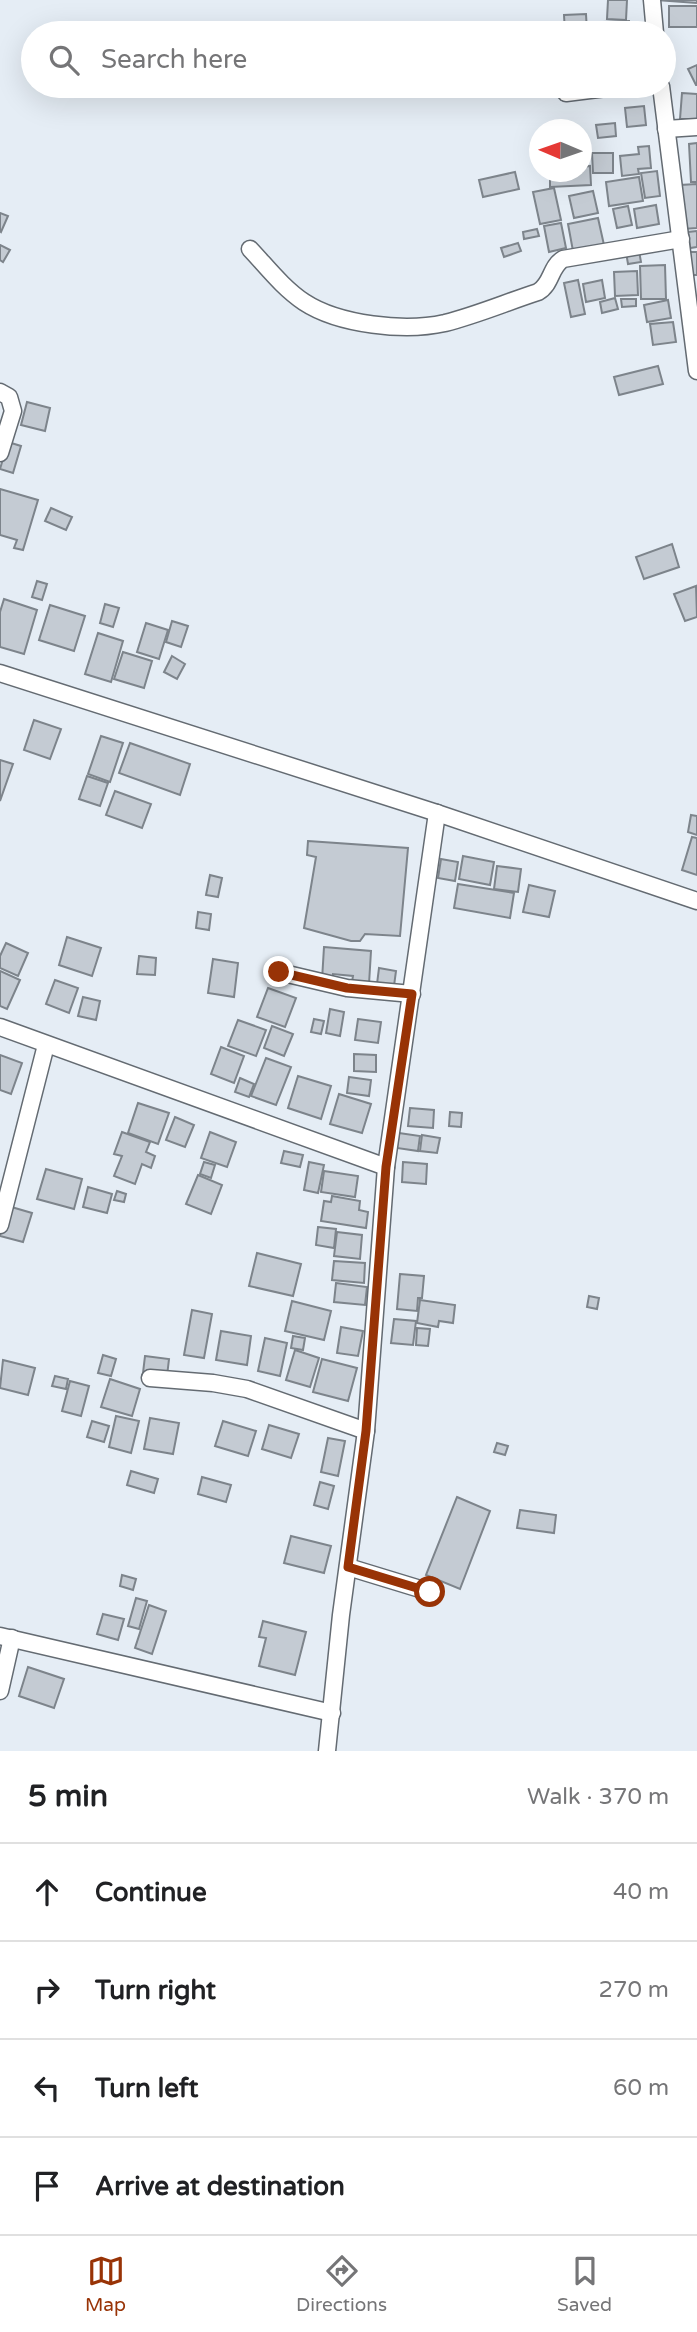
<!DOCTYPE html>
<html lang="en">
<head>
<meta charset="utf-8">
<style>
	:root { --surface:#fff; --page:#f6f6f6; --text:#202124; --muted:#757577; --line:#e0e0e0; --accent:#983306 }
	body { margin:0; font-family:"Varela Round",sans-serif; background:var(--page); color:var(--text) }
	.compass { position:absolute; left:529px; top:119px; width:63px; height:63px; border-radius:50%; background:var(--surface); box-shadow:0 7px 28px #0002; rotate:272deg }
	.stop { position:absolute; width:21px; height:21px; margin:-16px; border:5px solid #983306; border-radius:50%; background:#fff }
	.stop.end { background:#983306; border-color:#fff; box-shadow:0 2px 7px #0008 }
	.list { margin:0; padding:0; list-style:none }
	h2 { display:flex; justify-content:space-between; align-items:center; height:91px; margin:0; padding:0 28px; font-size:30px }
	h2 small { font-size:23px; font-weight:400; color:var(--muted) }
	.list li { display:grid; grid-template-columns:46px 1fr auto; gap:21px; align-items:center; box-sizing:border-box; height:98px; padding:0 28px; border-top:2px solid var(--line) }
	.list b { display:block; font-size:26px; white-space:nowrap }
	.list em { font-size:23px; font-style:normal; color:var(--muted) }
	.icon { flex:none; width:38px; height:38px; fill:none; stroke:currentColor; stroke-width:2; stroke-linecap:round; stroke-linejoin:round }
	.map { position:relative; flex:none; width:697px; height:1751px; overflow:hidden }
	.search { position:absolute; background:var(--surface); box-shadow:0 7px 28px #0002; left:21px; right:21px; top:21px; height:77px; display:flex; align-items:center; gap:18px; box-sizing:border-box; padding:0 24px; border-radius:38px; color:var(--muted); font-size:26px }
	.sheet { height:483px; background:var(--surface) }
	nav { display:flex; justify-content:space-around; align-items:center; box-sizing:border-box; height:98px; border-top:2px solid var(--line); background:var(--surface); font-size:19px; color:var(--muted) }
	nav a { display:grid; justify-items:center; gap:4px }
	nav .on { color:var(--accent) }
	.map>svg:first-child { display:block }
	.building { fill:#c4cbd3; stroke:#7d848b; stroke-width:2 }
	.lines { fill:none; stroke-linecap:round; stroke-linejoin:round }
	.minor-casing { stroke:#646b72; stroke-width:19 }
	.minor { stroke:#fff; stroke-width:16 }
	.route { stroke:#983306; stroke-width:9 }
</style>
</head>
<body>
<div class="map">
<svg width="697" height="1751" viewBox="0 0 697 1751">
	<rect width="100%" height="100%" fill="#e5edf5"/>
	<g class="building">
		<path d="M 608,0 L 627,0 L 626,20 L 607,19 Z"/>
		<path d="M 656,0 L 697,0 L 697,3 Z"/>
		<rect x="669" y="6" width="28" height="21"/>
		<path d="M 586,14 L 587,32 L 565,33 L 564,15 Z"/>
		<path d="M 629,21 L 630,33 L 605,33 L 604,22 Z"/>
		<path d="M 697,65 L 697,85 L 696,85 L 688,69 Z"/>
		<rect x="540" y="86" width="22" height="6"/>
		<path d="M 682,93 L 697,94 L 697,119 L 680,119 Z"/>
		<path d="M 644,106 L 646,125 L 627,127 L 625,108 Z"/>
		<path d="M 615,123 L 616,136 L 598,138 L 596,125 Z"/>
		<path d="M 697,143 L 697,182 L 691,182 L 689,144 Z"/>
		<path d="M 649,146 L 651,168 L 638,169 L 639,174 L 622,176 L 620,156 L 639,154 L 638,147 Z"/>
		<path d="M 592,153 L 613,153 L 613,173 L 593,173 Z"/>
		<path d="M 590,166 L 591,185 L 550,187 L 550,172 L 582,172 L 582,167 Z"/>
		<path d="M 657,171 L 660,196 L 645,198 L 641,173 Z"/>
		<path d="M 515,172 L 519,189 L 483,197 L 479,180 Z"/>
		<path d="M 639,177 L 643,201 L 609,206 L 606,182 Z"/>
		<path d="M 697,184 L 697,228 L 683,229 L 680,185 Z"/>
		<path d="M 554,188 L 561,220 L 540,224 L 533,192 Z"/>
		<path d="M 593,191 L 598,213 L 574,218 L 569,196 Z"/>
		<path d="M 656,205 L 659,224 L 637,228 L 634,209 Z"/>
		<path d="M 628,206 L 632,225 L 617,228 L 613,209 Z"/>
		<path d="M 0,213 L 8,216 L 1,232 L 0,231 Z"/>
		<path d="M 598,218 L 604,245 L 573,251 L 568,224 Z"/>
		<path d="M 561,223 L 566,248 L 549,252 L 544,226 Z"/>
		<path d="M 537,229 L 539,236 L 524,239 L 523,232 Z"/>
		<path d="M 697,231 L 697,247 L 690,248 L 688,232 Z"/>
		<path d="M 518,243 L 521,251 L 504,257 L 501,248 Z"/>
		<path d="M 0,245 L 10,250 L 3,262 L 0,260 Z"/>
		<path d="M 639,251 L 641,262 L 628,264 L 626,252 Z"/>
		<path d="M 690,252 L 697,252 L 697,275 L 689,275 Z"/>
		<path d="M 665,265 L 666,299 L 641,299 L 640,266 Z"/>
		<path d="M 637,271 L 638,295 L 615,296 L 614,272 Z"/>
		<path d="M 578,280 L 585,314 L 571,317 L 564,283 Z"/>
		<path d="M 602,280 L 605,298 L 586,302 L 583,284 Z"/>
		<path d="M 615,298 L 618,309 L 602,313 L 600,302 Z"/>
		<path d="M 621,299 L 636,299 L 636,306 L 622,307 Z"/>
		<path d="M 668,300 L 671,318 L 647,322 L 644,305 Z"/>
		<path d="M 673,322 L 676,342 L 653,345 L 650,324 Z"/>
		<path d="M 658,366 L 663,384 L 619,395 L 614,377 Z"/>
		<path d="M 27,402 L 50,408 L 45,431 L 21,425 Z"/>
		<path d="M 8,442 L 21,446 L 13,473 L 0,469 Z"/>
		<path d="M 0,489 L 38,500 L 23,550 L 14,548 L 17,540 L 0,535 Z"/>
		<path d="M 51,508 L 72,517 L 66,530 L 45,521 Z"/>
		<path d="M 672,544 L 679,567 L 644,579 L 636,557 Z"/>
		<path d="M 37,581 L 47,584 L 42,600 L 32,597 Z"/>
		<path d="M 696,586 L 697,617 L 685,621 L 674,594 Z"/>
		<path d="M 4,599 L 37,610 L 24,654 L 0,647 L 0,612 Z"/>
		<path d="M 105,604 L 119,608 L 113,627 L 100,623 Z"/>
		<path d="M 50,605 L 85,616 L 74,651 L 39,640 Z"/>
		<path d="M 172,621 L 188,626 L 181,647 L 166,642 Z"/>
		<path d="M 146,623 L 168,630 L 159,659 L 137,652 Z"/>
		<path d="M 98,633 L 123,641 L 111,682 L 85,674 Z"/>
		<path d="M 123,652 L 152,661 L 144,688 L 114,679 Z"/>
		<path d="M 172,656 L 185,664 L 177,679 L 164,672 Z"/>
		<path d="M 34,720 L 61,729 L 50,759 L 24,750 Z"/>
		<path d="M 101,736 L 123,743 L 110,782 L 88,774 Z"/>
		<path d="M 130,743 L 190,764 L 180,795 L 119,773 Z"/>
		<path d="M 0,760 L 13,764 L 0,801 Z"/>
		<path d="M 87,776 L 108,783 L 100,806 L 79,799 Z"/>
		<path d="M 115,791 L 151,804 L 142,828 L 106,815 Z"/>
		<path d="M 691,815 L 697,816 L 697,835 L 688,832 Z"/>
		<path d="M 692,837 L 697,838 L 697,875 L 682,870 Z"/>
		<path d="M 308,841 L 408,848 L 400,936 L 365,934 L 360,941 L 351,941 L 304,928 L 316,857 L 307,855 Z"/>
		<path d="M 463,856 L 494,862 L 490,885 L 459,879 Z"/>
		<path d="M 441,859 L 458,862 L 455,881 L 438,878 Z"/>
		<path d="M 497,866 L 521,869 L 518,892 L 494,889 Z"/>
		<path d="M 210,875 L 222,878 L 218,897 L 206,895 Z"/>
		<path d="M 458,884 L 514,893 L 510,918 L 454,908 Z"/>
		<path d="M 529,885 L 555,891 L 549,917 L 523,912 Z"/>
		<path d="M 198,912 L 211,914 L 209,930 L 196,928 Z"/>
		<path d="M 67,937 L 101,948 L 92,976 L 59,965 Z"/>
		<path d="M 6,943 L 28,953 L 18,976 L 0,968 L 0,956 Z"/>
		<path d="M 324,947 L 371,951 L 369,984 L 352,982 L 353,976 L 333,974 L 333,981 L 322,980 Z"/>
		<path d="M 139,956 L 156,958 L 155,975 L 137,974 Z"/>
		<path d="M 213,959 L 238,963 L 234,997 L 208,993 Z"/>
		<path d="M 379,968 L 396,971 L 394,986 L 377,984 Z"/>
		<path d="M 0,971 L 20,980 L 7,1009 L 0,1006 Z"/>
		<path d="M 55,980 L 78,988 L 69,1013 L 46,1004 Z"/>
		<path d="M 268,988 L 296,998 L 285,1027 L 257,1017 Z"/>
		<path d="M 83,997 L 100,1001 L 96,1020 L 78,1016 Z"/>
		<path d="M 330,1009 L 344,1012 L 340,1036 L 326,1033 Z"/>
		<path d="M 314,1019 L 324,1021 L 321,1034 L 311,1032 Z"/>
		<path d="M 358,1019 L 381,1022 L 378,1043 L 355,1040 Z"/>
		<path d="M 238,1020 L 266,1030 L 256,1056 L 228,1046 Z"/>
		<path d="M 272,1026 L 293,1034 L 284,1056 L 264,1048 Z"/>
		<path d="M 221,1047 L 244,1056 L 234,1083 L 211,1074 Z"/>
		<path d="M 354,1054 L 376,1055 L 376,1072 L 354,1071 Z"/>
		<path d="M 0,1055 L 22,1063 L 11,1094 L 0,1090 Z"/>
		<path d="M 266,1058 L 291,1067 L 276,1105 L 251,1096 Z"/>
		<path d="M 298,1076 L 331,1086 L 321,1119 L 288,1108 Z"/>
		<path d="M 349,1077 L 371,1080 L 369,1096 L 347,1093 Z"/>
		<path d="M 240,1078 L 254,1084 L 249,1097 L 235,1092 Z"/>
		<path d="M 339,1094 L 371,1104 L 362,1133 L 330,1124 Z"/>
		<path d="M 138,1103 L 169,1113 L 158,1144 L 128,1133 Z"/>
		<path d="M 410,1108 L 434,1110 L 433,1128 L 408,1126 Z"/>
		<path d="M 450,1112 L 462,1113 L 461,1127 L 449,1126 Z"/>
		<path d="M 175,1117 L 194,1125 L 185,1147 L 166,1140 Z"/>
		<path d="M 122,1132 L 150,1142 L 146,1152 L 155,1156 L 151,1168 L 142,1164 L 135,1184 L 114,1176 L 122,1156 L 114,1154 Z"/>
		<path d="M 210,1132 L 236,1142 L 227,1167 L 201,1158 Z"/>
		<path d="M 399,1133 L 420,1136 L 418,1151 L 397,1148 Z"/>
		<path d="M 422,1135 L 440,1138 L 437,1153 L 420,1151 Z"/>
		<path d="M 284,1151 L 303,1155 L 300,1167 L 281,1163 Z"/>
		<path d="M 204,1162 L 215,1165 L 211,1178 L 200,1174 Z"/>
		<path d="M 309,1162 L 324,1165 L 318,1193 L 304,1190 Z"/>
		<path d="M 403,1162 L 427,1164 L 426,1184 L 402,1182 Z"/>
		<path d="M 46,1169 L 82,1179 L 74,1209 L 37,1199 Z"/>
		<path d="M 324,1171 L 358,1176 L 355,1197 L 321,1192 Z"/>
		<path d="M 198,1175 L 222,1185 L 211,1214 L 186,1204 Z"/>
		<path d="M 88,1187 L 112,1194 L 107,1213 L 83,1207 Z"/>
		<path d="M 117,1191 L 126,1194 L 124,1202 L 114,1200 Z"/>
		<path d="M 332,1196 L 360,1201 L 359,1210 L 368,1212 L 366,1228 L 321,1221 L 324,1201 L 331,1202 Z"/>
		<path d="M 8,1206 L 32,1213 L 23,1242 L 0,1236 Z"/>
		<path d="M 318,1227 L 336,1229 L 334,1248 L 316,1245 Z"/>
		<path d="M 337,1232 L 362,1235 L 360,1259 L 334,1256 Z"/>
		<path d="M 257,1253 L 301,1264 L 293,1296 L 249,1286 Z"/>
		<path d="M 334,1261 L 365,1263 L 364,1283 L 332,1280 Z"/>
		<path d="M 400,1274 L 424,1276 L 422,1298 L 418,1298 L 417,1311 L 397,1309 Z"/>
		<path d="M 336,1283 L 367,1287 L 365,1305 L 334,1302 Z"/>
		<path d="M 589,1296 L 599,1298 L 597,1309 L 587,1307 Z"/>
		<path d="M 420,1300 L 455,1305 L 453,1323 L 439,1321 L 438,1327 L 417,1323 Z"/>
		<path d="M 292,1301 L 331,1311 L 324,1340 L 285,1331 Z"/>
		<path d="M 192,1310 L 212,1314 L 204,1358 L 184,1355 Z"/>
		<path d="M 394,1319 L 416,1321 L 413,1345 L 391,1343 Z"/>
		<path d="M 341,1327 L 363,1331 L 358,1356 L 337,1353 Z"/>
		<path d="M 417,1328 L 430,1329 L 428,1346 L 416,1345 Z"/>
		<path d="M 221,1331 L 251,1336 L 247,1365 L 216,1360 Z"/>
		<path d="M 293,1336 L 305,1338 L 303,1350 L 291,1348 Z"/>
		<path d="M 265,1338 L 287,1343 L 280,1376 L 258,1371 Z"/>
		<path d="M 295,1350 L 319,1358 L 310,1387 L 286,1380 Z"/>
		<path d="M 103,1355 L 116,1359 L 111,1376 L 98,1373 Z"/>
		<path d="M 145,1356 L 169,1359 L 167,1376 L 143,1373 Z"/>
		<path d="M 322,1359 L 357,1368 L 348,1401 L 313,1392 Z"/>
		<path d="M 3,1360 L 35,1368 L 28,1395 L 0,1388 Z"/>
		<path d="M 55,1376 L 68,1379 L 66,1389 L 52,1386 Z"/>
		<path d="M 110,1379 L 140,1389 L 132,1416 L 101,1407 Z"/>
		<path d="M 70,1381 L 89,1386 L 81,1416 L 62,1411 Z"/>
		<path d="M 116,1416 L 139,1421 L 131,1453 L 109,1447 Z"/>
		<path d="M 150,1418 L 179,1423 L 173,1454 L 144,1449 Z"/>
		<path d="M 92,1421 L 109,1426 L 104,1442 L 87,1437 Z"/>
		<path d="M 223,1421 L 256,1431 L 248,1456 L 215,1446 Z"/>
		<path d="M 269,1425 L 299,1434 L 291,1458 L 262,1449 Z"/>
		<path d="M 328,1438 L 345,1441 L 338,1476 L 321,1472 Z"/>
		<path d="M 497,1443 L 508,1446 L 505,1455 L 494,1452 Z"/>
		<path d="M 131,1471 L 158,1479 L 154,1493 L 127,1485 Z"/>
		<path d="M 202,1477 L 231,1485 L 226,1502 L 198,1494 Z"/>
		<path d="M 320,1482 L 334,1486 L 328,1509 L 314,1505 Z"/>
		<path d="M 457,1497 L 490,1511 L 460,1589 L 426,1575 Z"/>
		<path d="M 520,1510 L 556,1515 L 554,1533 L 517,1528 Z"/>
		<path d="M 291,1536 L 331,1546 L 324,1573 L 284,1563 Z"/>
		<path d="M 122,1575 L 136,1579 L 133,1590 L 120,1586 Z"/>
		<path d="M 136,1598 L 147,1601 L 139,1629 L 128,1626 Z"/>
		<path d="M 149,1605 L 166,1611 L 152,1654 L 135,1648 Z"/>
		<path d="M 103,1614 L 124,1619 L 118,1640 L 97,1634 Z"/>
		<path d="M 263,1621 L 306,1632 L 295,1675 L 259,1666 L 266,1638 L 259,1637 Z"/>
		<path d="M 28,1667 L 64,1679 L 54,1708 L 19,1696 Z"/>
	</g>
	<g class="lines">
		<defs>
			<g id="minor">
				<path d="M 652,0 L 655,33"/>
				<path d="M 661,86 L 697,371"/>
				<path d="M 566,93 L 622,86"/>
				<path d="M 666,129 L 697,127"/>
				<path d="M 250,249 C 267,267 283,288 304,302 C 339,325 405,332 445,323 C 477,315 507,302 538,292 C 552,284 550,267 563,259 L 681,239"/>
				<path d="M 0,392 L 9,397 L 13,411 L 0,453"/>
				<path d="M 0,673 L 437,813 L 697,901"/>
				<path d="M 279,972 L 347,988 L 412,994"/>
				<path d="M 0,1027 L 386,1167"/>
				<path d="M 0,1225 L 46,1045"/>
				<path d="M 150,1378 L 213,1383 L 247,1389 L 366,1431"/>
				<path d="M 348,1567 L 430,1592"/>
				<path d="M 0,1636 L 332,1713"/>
				<path d="M 0,1691 L 12,1638"/>
				<path d="M 327,1751 L 341,1615 L 366,1431 L 386,1167 L 437,813"/>
			</g>
		</defs>
		<use href="#minor" class="minor-casing"/>
		<use href="#minor" class="minor"/>
	</g>
	<g class="lines">
		<path class="route" d="M 279,972 L 347,988 L 412,994 L 386,1167 L 366,1431 L 348,1567 L 430,1592"/>
	</g>
</svg>
<svg class="compass" viewBox="-18 -18 36 36"><path d="M0-13l5 13h-10z" fill="#e53935"/><path d="M0 13l5-13h-10z" fill="#757577"/></svg>
<div class="stop" style="left:430px;top:1592px"></div>
<div class="stop end" style="left:279px;top:972px"></div>
<div class="search"><svg class="icon" aria-label="search" viewBox="0 0 24 24"><circle cx="10" cy="10" r="6"/><path d="M15 15l6 6"/></svg>Search here</div>
</div>
<section class="sheet">
<h2>5 min<small>Walk · 370 m</small></h2>
<ul class="list">
<li><svg class="icon" aria-label="ahead" viewBox="0 0 24 24"><path d="M12 20V5M6 11l6-6 6 6"/></svg><div><b>Continue</b></div><em>40 m</em></li>
<li><svg class="icon" aria-label="right" viewBox="0 0 24 24"><path d="M7 20v-9h11M14 6l5 5-5 5"/></svg><div><b>Turn right</b></div><em>270 m</em></li>
<li><svg class="icon" aria-label="left" viewBox="0 0 24 24"><path d="M17 20v-9H6M10 6l-5 5 5 5"/></svg><div><b>Turn left</b></div><em>60 m</em></li>
<li><svg class="icon" aria-label="arrive" viewBox="0 0 24 24"><path d="M6 21V4h12l-3 4 3 4H6"/></svg><div><b>Arrive at destination</b></div></li>
</ul>
</section>
<nav>
<a class="on"><svg class="icon" aria-label="map" viewBox="0 0 24 24"><path d="M3 6l6-2 6 2 6-2v14l-6 2-6-2-6 2zM9 4v14M15 6v14"/></svg>Map</a>
<a><svg class="icon" aria-label="directions" viewBox="0 0 24 24"><path d="M12 3l9 9-9 9-9-9zM9 14v-3h6M13 9l2 2-2 2"/></svg>Directions</a>
<a><svg class="icon" aria-label="saved" viewBox="0 0 24 24"><path d="M7 4h10v16l-5-4-5 4z"/></svg>Saved</a>
</nav>
</body>
</html>
